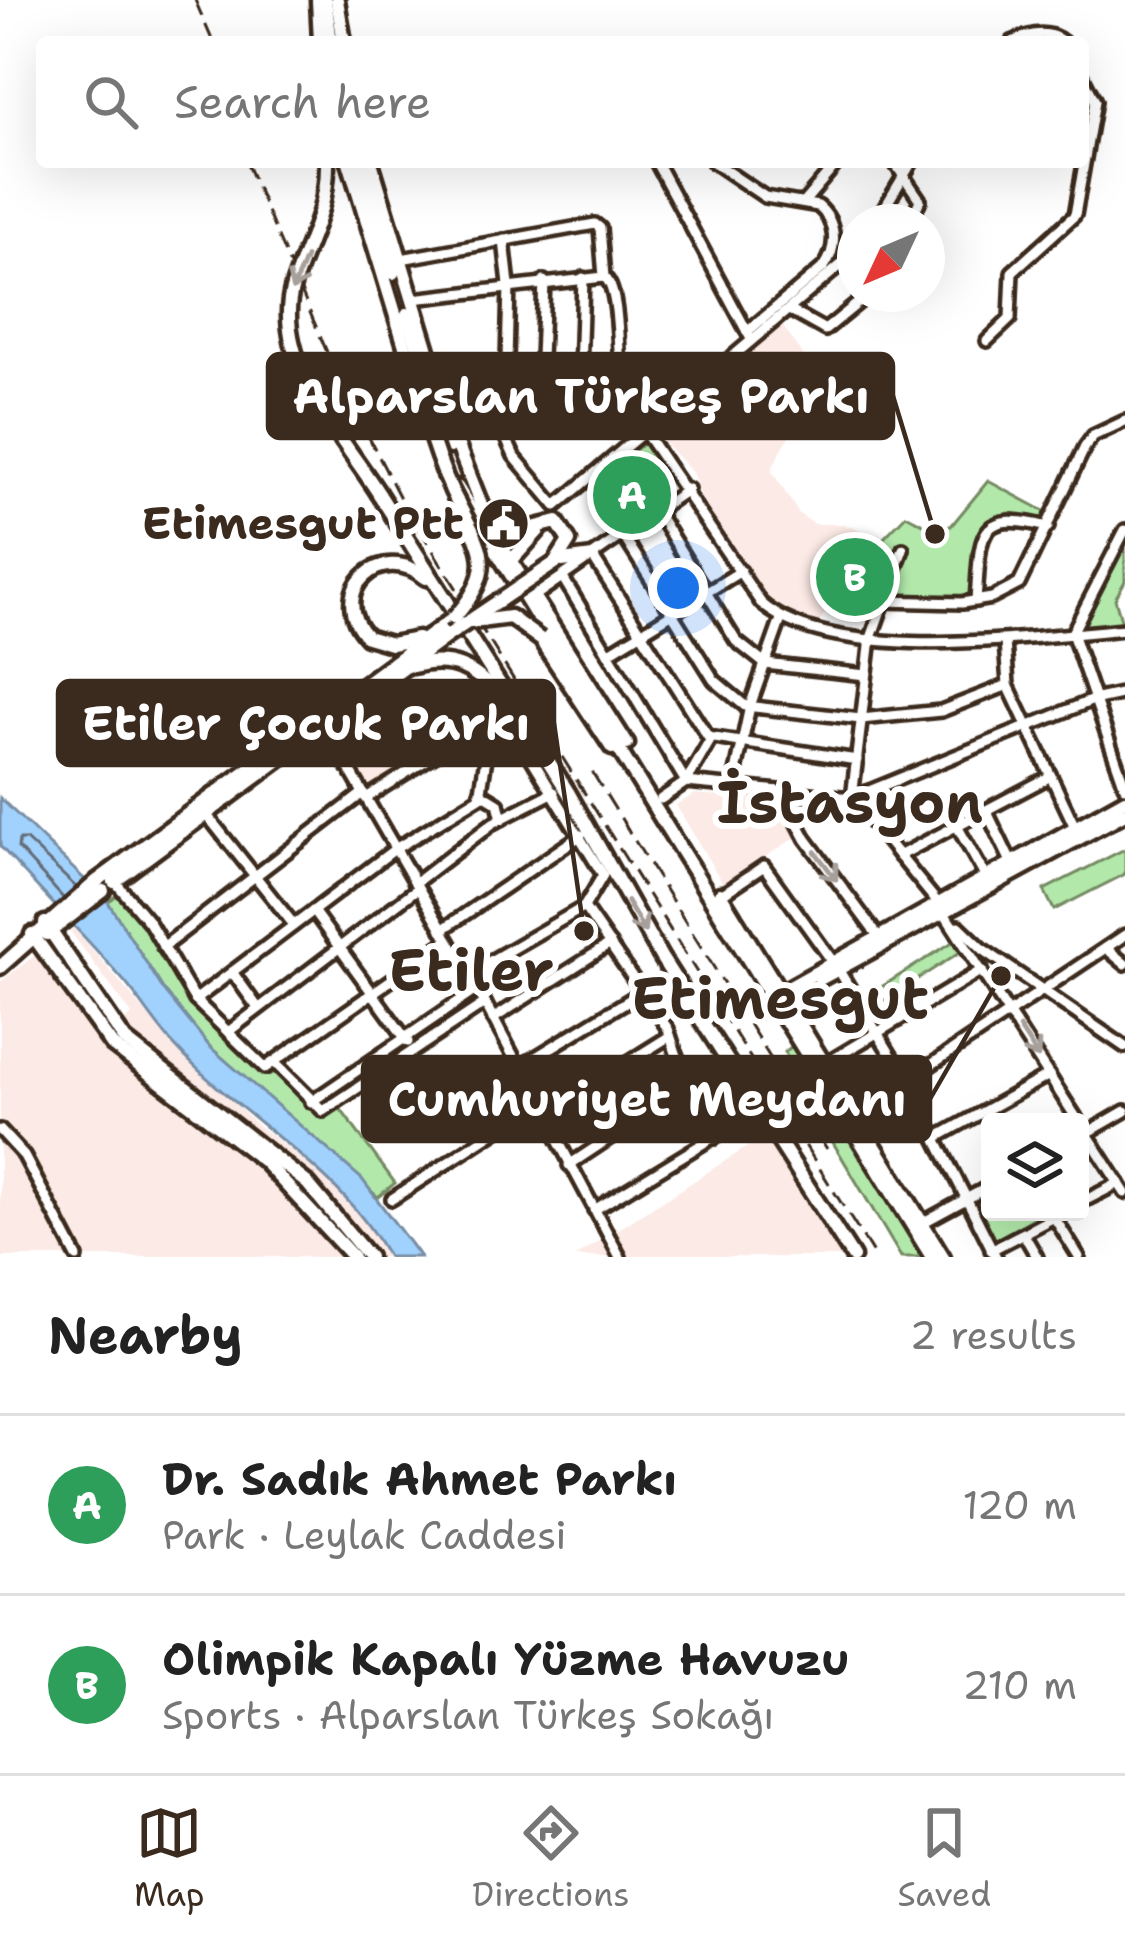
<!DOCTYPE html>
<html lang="en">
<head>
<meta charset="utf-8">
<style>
	:root { --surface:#fff; --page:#f2f2f2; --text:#222; --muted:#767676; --line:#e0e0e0; --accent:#3b2a1e }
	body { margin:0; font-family:"Shantell Sans",sans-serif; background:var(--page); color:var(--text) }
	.controls { position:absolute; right:36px; bottom:36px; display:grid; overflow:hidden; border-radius:12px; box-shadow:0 12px 48px #0002 }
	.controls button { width:108px; height:108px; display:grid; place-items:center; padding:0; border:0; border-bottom:3px solid var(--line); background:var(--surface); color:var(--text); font:60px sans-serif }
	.compass { position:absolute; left:837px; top:204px; width:108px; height:108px; border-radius:50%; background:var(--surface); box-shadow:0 12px 48px #0002; rotate:226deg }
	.you { position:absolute; left:678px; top:588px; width:42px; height:42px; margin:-30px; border:9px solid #fff; border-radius:50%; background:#1a73e8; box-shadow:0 0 0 18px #1a73e833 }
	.badge { display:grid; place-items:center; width:78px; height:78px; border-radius:50%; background:var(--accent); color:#fff; font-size:39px; font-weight:700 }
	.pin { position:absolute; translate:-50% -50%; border:6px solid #fff; box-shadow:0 3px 12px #0006 }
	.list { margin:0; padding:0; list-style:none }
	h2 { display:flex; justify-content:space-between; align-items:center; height:156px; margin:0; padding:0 48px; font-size:51px }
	h2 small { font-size:39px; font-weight:400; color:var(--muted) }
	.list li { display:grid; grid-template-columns:78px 1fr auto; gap:36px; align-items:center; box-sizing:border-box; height:180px; padding:0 48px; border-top:3px solid var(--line) }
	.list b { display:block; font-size:45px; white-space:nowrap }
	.list p { margin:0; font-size:39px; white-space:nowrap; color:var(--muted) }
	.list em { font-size:39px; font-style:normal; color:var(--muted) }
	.icon { flex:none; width:66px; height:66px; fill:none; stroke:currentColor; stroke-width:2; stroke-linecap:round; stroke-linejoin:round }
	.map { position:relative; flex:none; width:1125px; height:1257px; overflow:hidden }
	.search { position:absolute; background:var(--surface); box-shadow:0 12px 48px #0002; left:36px; right:36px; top:36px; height:132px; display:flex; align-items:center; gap:30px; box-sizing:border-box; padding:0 42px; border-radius:12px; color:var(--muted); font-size:45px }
	.sheet { height:516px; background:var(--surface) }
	nav { display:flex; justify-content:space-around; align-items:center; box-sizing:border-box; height:168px; border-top:3px solid var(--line); background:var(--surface); font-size:33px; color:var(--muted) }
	nav a { display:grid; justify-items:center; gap:6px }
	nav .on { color:var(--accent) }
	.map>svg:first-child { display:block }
	.built { fill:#fceae6 }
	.green { fill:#b2e9ab; stroke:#768a64; stroke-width:3 }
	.water { fill:#a1d1fd; stroke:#788ea4; stroke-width:3 }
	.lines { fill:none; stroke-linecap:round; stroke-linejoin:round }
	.shore { stroke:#646d77; stroke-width:3 }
	.major-tunnel { stroke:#d8d4d2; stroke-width:12; stroke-dasharray:12 6; stroke-linecap:butt }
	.minor-casing { stroke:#3b2a1e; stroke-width:18 }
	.major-casing { stroke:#3b2a1e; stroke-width:21 }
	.minor { stroke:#fff; stroke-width:9 }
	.major { stroke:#fff; stroke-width:12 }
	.rail { stroke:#3b2a1e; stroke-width:3; stroke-dasharray:18 9; stroke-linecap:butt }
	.major-bridge-casing { stroke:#3b2a1e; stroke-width:21; stroke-linecap:butt }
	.major-bridge { stroke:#fff; stroke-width:12 }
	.oneway { stroke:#a79f9a }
	.labels { text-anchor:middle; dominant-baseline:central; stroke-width:12; stroke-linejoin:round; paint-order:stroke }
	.poi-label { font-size:45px; font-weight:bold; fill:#3b2a1e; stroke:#fff; text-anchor:end }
	.district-label { font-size:57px; font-weight:bold; fill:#3b2a1e; stroke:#fff }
	.leader { fill:none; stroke:#3b2a1e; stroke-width:4.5 }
	.callout-dot { fill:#3b2a1e; stroke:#fff; stroke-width:4.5 }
	.callout { fill:#3b2a1e; stroke:#3b2a1e; stroke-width:4.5 }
	.callout-label { font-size:48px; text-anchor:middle; font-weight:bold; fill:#fff }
</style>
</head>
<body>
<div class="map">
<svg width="1125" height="1257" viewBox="0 0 1125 1257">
	<rect width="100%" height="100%" fill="#fff"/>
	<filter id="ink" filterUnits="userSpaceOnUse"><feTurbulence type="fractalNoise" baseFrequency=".00833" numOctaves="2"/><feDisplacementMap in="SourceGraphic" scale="24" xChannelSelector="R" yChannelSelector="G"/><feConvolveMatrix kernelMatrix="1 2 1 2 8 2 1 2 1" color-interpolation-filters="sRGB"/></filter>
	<g filter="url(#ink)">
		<g class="built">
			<path d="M 782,325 L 825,388 L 795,425 L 771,470 L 799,514 L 814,524 L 843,524 L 866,533 L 836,542 L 824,594 L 826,612 L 816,626 L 779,612 L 761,591 L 701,497 L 692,472 L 656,434 Z"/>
			<path d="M 403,676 L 449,739 L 370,791 L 335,728 Z"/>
			<path d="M 695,794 L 772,800 L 798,836 L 723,884 L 676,805 Z"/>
			<path d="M 74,928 L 174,1046 L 255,1123 L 333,1182 L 360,1210 L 388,1257 L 0,1257 L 0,982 L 38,953 L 102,1041 L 132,1015 L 70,931 Z"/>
			<path d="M 766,1135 L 844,1257 L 575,1257 Z"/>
		</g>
		<g class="green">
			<path d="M 644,443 L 666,468 L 641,486 L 659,505 L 618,532 L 606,515 L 620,504 L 601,476 Z"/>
			<path d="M 988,481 L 1046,512 L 1045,519 L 1009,513 L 990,520 L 978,542 L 970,595 L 895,596 L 879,589 L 866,543 L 881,541 L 906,515 L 931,528 L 951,526 Z"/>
			<path d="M 1125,537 L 1125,581 L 1115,599 L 1123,626 L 1076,626 Z"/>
			<path d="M 1125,849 L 1125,874 L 1054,910 L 1044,890 Z"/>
			<path d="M 119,893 L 142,912 L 194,1004 L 263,1067 L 277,1068 L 313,1112 L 324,1115 L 339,1107 L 395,1183 L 378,1197 L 210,1047 L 163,989 L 108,902 Z"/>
			<path d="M 954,941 L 960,952 L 874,1007 L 867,996 Z"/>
			<path d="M 793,1045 L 924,1256 L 923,1257 L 901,1257 L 793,1075 L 785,1052 Z"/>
			<path d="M 990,1193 L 990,1212 L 1039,1215 L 995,1240 L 975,1202 Z"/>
		</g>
		<path class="water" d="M 0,798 L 108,902 L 163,989 L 210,1047 L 362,1179 L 420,1257 L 388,1257 C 340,1167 243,1121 175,1046 C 156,1026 142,1002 124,981 C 84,935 41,892 0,846 Z"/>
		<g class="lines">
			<path class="shore" d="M 64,899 L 18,848 L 19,840 L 26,840 L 76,887"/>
			<path class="major-tunnel" d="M 393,273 L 407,314"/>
			<defs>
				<g id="minor">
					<path d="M 1012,42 C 1029,34 1048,29 1063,42"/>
					<path d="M 656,162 L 750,337"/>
					<path d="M 713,162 L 765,197 L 818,206 C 837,222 838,247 824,267 L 747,332"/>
					<path d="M 894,162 L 920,200 L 910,222"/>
					<path d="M 803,203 L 838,162"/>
					<path d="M 876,222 L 912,162"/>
					<path d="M 504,240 L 509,285 L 505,436 L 514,456 L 556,506 L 855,253"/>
					<path d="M 401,259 L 595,224 L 600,228 L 604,277"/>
					<path d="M 604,277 C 622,288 617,373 623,400 L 761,603 C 832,666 1034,637 1125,629"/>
					<path d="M 413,299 L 604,277"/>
					<path d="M 791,311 L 825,330 L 869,294"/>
					<path d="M 987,341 L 1010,319 L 1012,272 L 1075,215 L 1095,101 L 1083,77"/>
					<path d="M 579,405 L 583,278"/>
					<path d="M 539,410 L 544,281"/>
					<path d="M 454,436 L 539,410 L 623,400"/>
					<path d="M 658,514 L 736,641 L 765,664 L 866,675"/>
					<path d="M 1125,530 L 1072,633 L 1125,787"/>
					<path d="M 624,537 L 714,680 L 745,706 L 861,719 L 941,711 L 1008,685"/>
					<path d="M 903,549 L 871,638 L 852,798 L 937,902"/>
					<path d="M 593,557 L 708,737 L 857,760"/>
					<path d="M 563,578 L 686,782 L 852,798 L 1093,700 L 1125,693"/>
					<path d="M 536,595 L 688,489"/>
					<path d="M 882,601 L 962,603 L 992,598 L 1019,584 L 1085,447 L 1093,436 L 1125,421"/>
					<path d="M 976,601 C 981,537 974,508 1048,527"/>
					<path d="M 1005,641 L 1008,685 L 1075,827"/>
					<path d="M 608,653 L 741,571"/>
					<path d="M 322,722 L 485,1003 L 620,1257"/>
					<path d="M 733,786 L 750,706 L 781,619"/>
					<path d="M 781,791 L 806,839 L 878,936"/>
					<path d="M 480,792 L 498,803 L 502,819"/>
					<path d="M 366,798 L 503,712 L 603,875 L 584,907 L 668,1029 L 688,1089 L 715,1138"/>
					<path d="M 661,799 L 686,782 L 711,739"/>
					<path d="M 986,810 L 1011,862"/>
					<path d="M 206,814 L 294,925"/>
					<path d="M 957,826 L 985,876"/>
					<path d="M 899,856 L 1051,776"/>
					<path d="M 112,878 L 149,922 L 195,1000 L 265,1068 L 447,941"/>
					<path d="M 415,883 L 493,823 L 554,792"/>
					<path d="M 721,895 L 764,866 L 833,962"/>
					<path d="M 942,910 L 1079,1122"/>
					<path d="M 313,911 L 408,1042"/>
					<path d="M 959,926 L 984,950 L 1125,1047"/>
					<path d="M 442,930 L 581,835"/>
					<path d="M 163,947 L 363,793"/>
					<path d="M 1106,948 L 1125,964"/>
					<path d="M 838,969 L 907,1081 L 996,1257"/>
					<path d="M 232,972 L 258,1008"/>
					<path d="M 468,974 L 584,907"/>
					<path d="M 195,1000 L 395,849 L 480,797 L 492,719"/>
					<path d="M 493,1019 L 610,944"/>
					<path d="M 228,1032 L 418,888"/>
					<path d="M 276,1064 L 323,1111 L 485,1003"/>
					<path d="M 825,1064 L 982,970"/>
					<path d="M 518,1068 L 642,992"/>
					<path d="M 907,1081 L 1125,935"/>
					<path d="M 311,1102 L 477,989"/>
					<path d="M 542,1116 L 670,1036"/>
					<path d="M 859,1120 L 912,1091"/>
					<path d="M 1080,1123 L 1125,1193"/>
					<path d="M 0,1130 L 24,1156 L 77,1257"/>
					<path d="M 1080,1137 L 1125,1111"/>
					<path d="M 936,1138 L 1049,1075"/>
					<path d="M 569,1165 L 720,1065"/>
					<path d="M 392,1199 L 536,1105"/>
					<path d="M 1080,1203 L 1119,1183"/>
					<path d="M 594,1210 L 753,1113"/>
					<path d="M 1054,1217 L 1079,1257"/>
					<path d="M 922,1223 L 990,1186"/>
					<path d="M 1023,1233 L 1037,1257"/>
					<path d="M 991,1250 L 1064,1212"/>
				</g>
				<g id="major">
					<path d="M 318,0 L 320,42"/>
					<path d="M 325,0 L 331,42"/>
					<path d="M 337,0 L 344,42"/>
					<path d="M 349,162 L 429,425"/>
					<path d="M 360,162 L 393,273"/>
					<path d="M 371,162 L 454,436 L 491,530 L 627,744"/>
					<path d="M 407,314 L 450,447"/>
					<path d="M 457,487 L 932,1257"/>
					<path d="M 379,494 L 568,792 L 661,957 L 853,1257"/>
					<path d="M 491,529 L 508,534 L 557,522 L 569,541 L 555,563"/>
					<path d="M 512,560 L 538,531"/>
					<path d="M 562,561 L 593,557"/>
					<path d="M 418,639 L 391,644 L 367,637 C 325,592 381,540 426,578"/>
					<path d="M 544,645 L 612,748"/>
					<path d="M 413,666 C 450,656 475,667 498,697"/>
					<path d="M 114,882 L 450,634"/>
					<path d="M 720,894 L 943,1257"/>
					<path d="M 45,923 L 125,1040 L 307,1183 L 369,1257"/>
					<path d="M 32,934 L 112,1045 L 264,1161 L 353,1257"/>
					<path d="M 47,934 L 103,891"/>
					<path d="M 0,967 L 97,881 L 454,618"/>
					<path d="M 820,979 L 1125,813"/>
					<path d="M 774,996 L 1125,800"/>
				</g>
			</defs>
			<use href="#minor" class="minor-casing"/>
			<use href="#major" class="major-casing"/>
			<use href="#minor" class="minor"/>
			<use href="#major" class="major"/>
			<g class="rail">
				<path d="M 195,0 L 213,42"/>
				<path d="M 246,162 L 335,371 L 400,498 L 875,1257"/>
				<path d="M 592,772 L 827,1149"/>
			</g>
			<defs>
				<g id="major-bridge">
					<path d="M 327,162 C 328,211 307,242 293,286 C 271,359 342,436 379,494"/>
					<path d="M 426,419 C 433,444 441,467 452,491 C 479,546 502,564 454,618"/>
					<path d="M 472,622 L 510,617 L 540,639"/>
					<path d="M 450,634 L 555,563"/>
				</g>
			</defs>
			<use href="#major-bridge" class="major-bridge-casing"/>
			<use href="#major-bridge" class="major-bridge"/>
		</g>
		<defs><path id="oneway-shaft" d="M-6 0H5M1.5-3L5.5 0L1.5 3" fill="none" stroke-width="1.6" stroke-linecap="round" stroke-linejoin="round" transform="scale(3)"/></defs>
		<g class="oneway">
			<use href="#oneway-shaft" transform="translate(299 274) rotate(113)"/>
			<use href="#oneway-shaft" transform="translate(826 866) rotate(53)"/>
			<use href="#oneway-shaft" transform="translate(636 917) rotate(59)"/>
			<use href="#oneway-shaft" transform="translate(1029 1043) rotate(57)"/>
		</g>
	</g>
	<defs>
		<symbol id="civic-disc" viewBox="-11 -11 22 22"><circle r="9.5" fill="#3b2a1e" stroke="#fff"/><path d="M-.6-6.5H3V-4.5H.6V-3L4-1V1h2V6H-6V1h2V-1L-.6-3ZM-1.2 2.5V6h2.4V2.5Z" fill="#fff"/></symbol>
	</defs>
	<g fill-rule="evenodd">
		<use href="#civic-disc" x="474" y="494" width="59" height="59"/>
	</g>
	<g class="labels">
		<g class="poi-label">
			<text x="464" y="523">Etimesgut Ptt</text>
		</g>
		<g class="district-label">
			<text x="850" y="802">İstasyon</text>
			<text x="471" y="970">Etiler</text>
			<text x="780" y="998">Etimesgut</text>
		</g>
	</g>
	<path class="leader" d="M935 534L893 396M584 931L554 723M1001 976L930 1099"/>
	<g class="callout-dot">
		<circle cx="935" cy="534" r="12"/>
		<circle cx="584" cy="931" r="12"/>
		<circle cx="1001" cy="976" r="12"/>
	</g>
	<g class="callout">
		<rect x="268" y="354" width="625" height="84" rx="12"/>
		<rect x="58" y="681" width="496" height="84" rx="12"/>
		<rect x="363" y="1057" width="567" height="84" rx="12"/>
	</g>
	<g class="callout-label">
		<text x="581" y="413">Alparslan Türkeş Parkı</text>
		<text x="306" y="740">Etiler Çocuk Parkı</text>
		<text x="647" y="1116">Cumhuriyet Meydanı</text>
	</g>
</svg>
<div class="controls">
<button><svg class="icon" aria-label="layers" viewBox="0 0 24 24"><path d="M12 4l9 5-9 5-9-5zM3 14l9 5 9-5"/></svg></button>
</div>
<svg class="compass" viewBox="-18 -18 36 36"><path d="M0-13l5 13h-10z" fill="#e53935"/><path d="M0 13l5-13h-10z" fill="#767676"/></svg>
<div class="you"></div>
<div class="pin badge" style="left:632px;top:495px;background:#2e9e5b">A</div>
<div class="pin badge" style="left:855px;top:577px;background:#2e9e5b">B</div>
<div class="search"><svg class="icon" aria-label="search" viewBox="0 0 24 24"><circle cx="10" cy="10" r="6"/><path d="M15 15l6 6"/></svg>Search here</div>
</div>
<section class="sheet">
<h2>Nearby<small>2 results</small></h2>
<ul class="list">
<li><span class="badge" style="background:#2e9e5b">A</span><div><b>Dr. Sadık Ahmet Parkı</b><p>Park · Leylak Caddesi</p></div><em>120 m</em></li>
<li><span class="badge" style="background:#2e9e5b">B</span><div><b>Olimpik Kapalı Yüzme Havuzu</b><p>Sports · Alparslan Türkeş Sokağı</p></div><em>210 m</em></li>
</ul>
</section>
<nav>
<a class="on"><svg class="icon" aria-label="map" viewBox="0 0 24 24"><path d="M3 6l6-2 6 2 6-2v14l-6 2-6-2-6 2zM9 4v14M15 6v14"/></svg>Map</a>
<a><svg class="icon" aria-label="directions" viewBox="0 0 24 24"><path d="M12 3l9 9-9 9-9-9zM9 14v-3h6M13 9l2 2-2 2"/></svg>Directions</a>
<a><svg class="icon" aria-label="saved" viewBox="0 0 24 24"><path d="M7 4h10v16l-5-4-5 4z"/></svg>Saved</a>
</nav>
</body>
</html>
